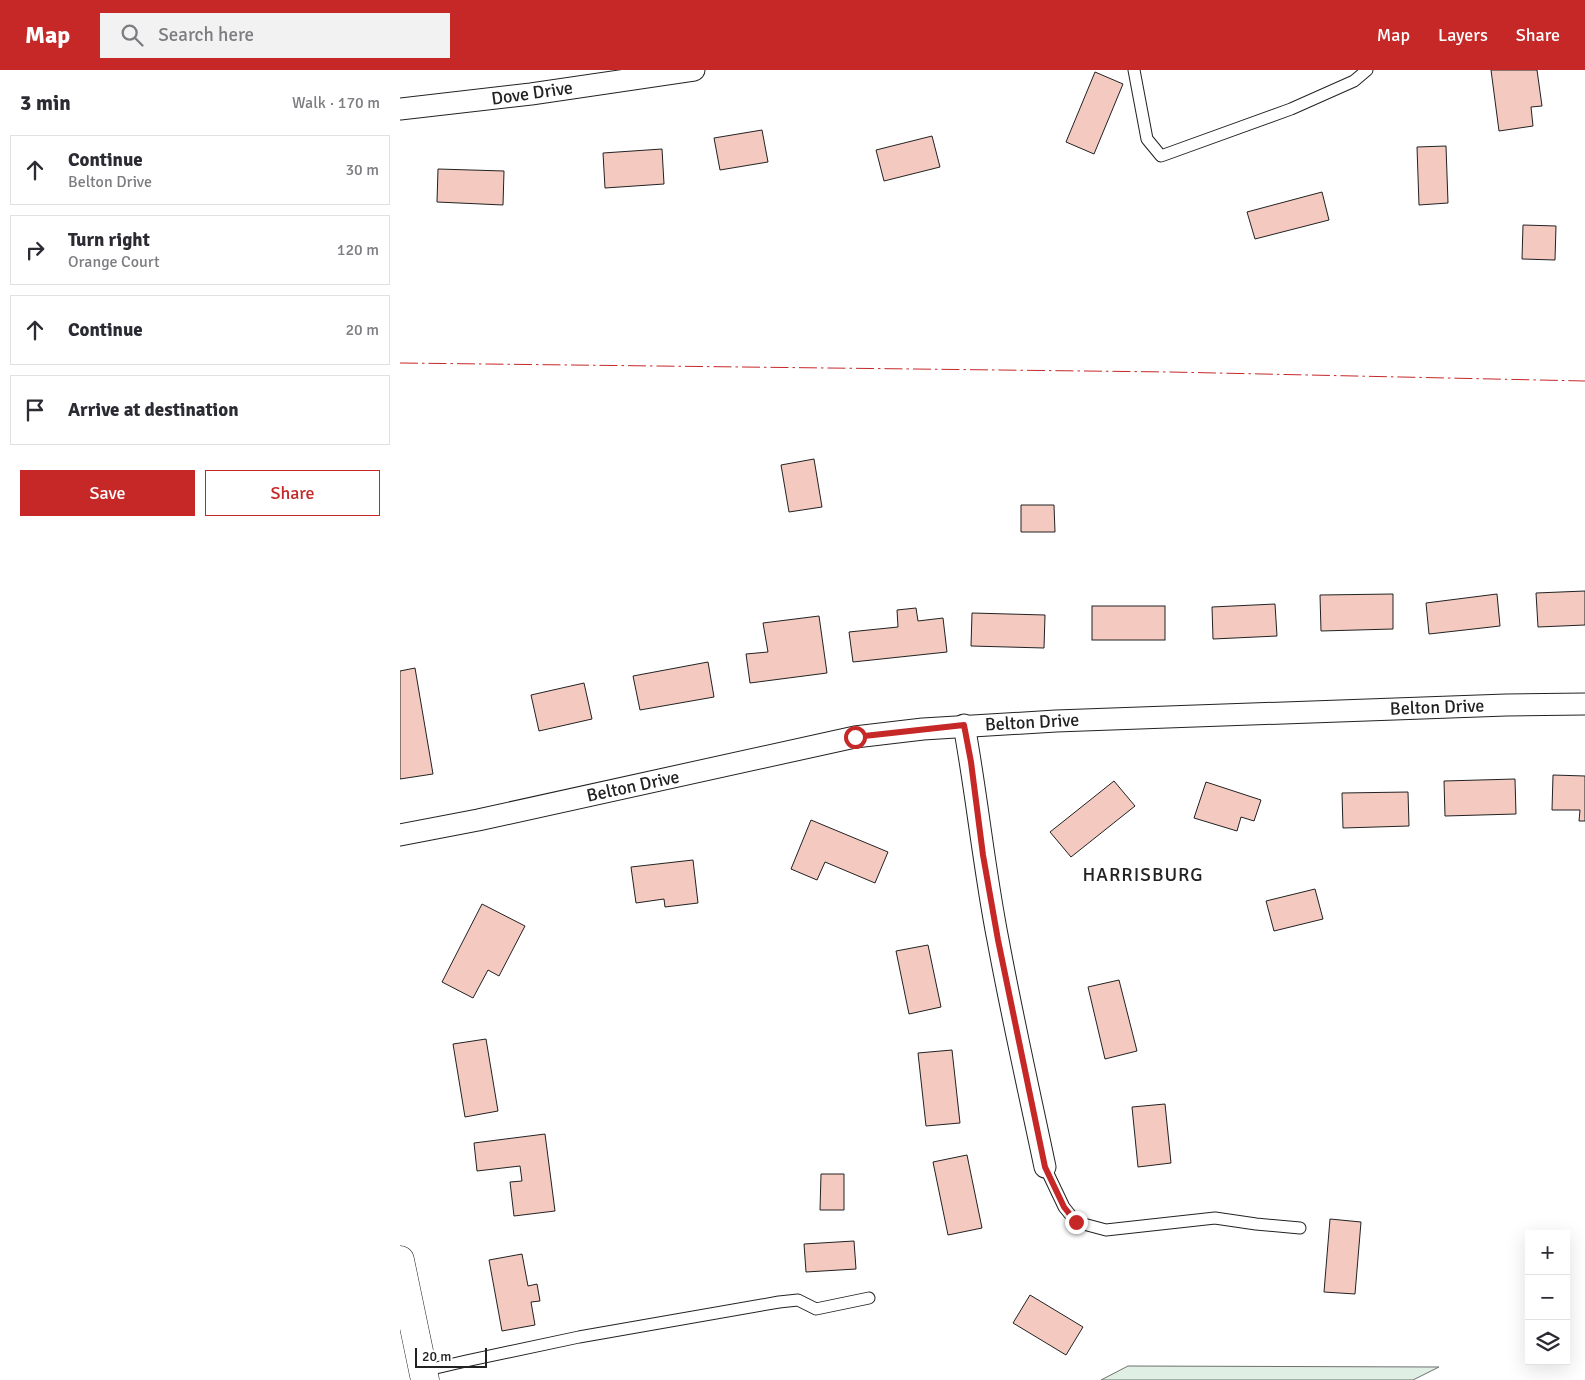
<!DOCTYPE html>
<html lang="en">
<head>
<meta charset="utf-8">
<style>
	:root { --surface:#fff; --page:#f2f2f3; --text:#2b2b33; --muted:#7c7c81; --line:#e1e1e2; --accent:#c62828 }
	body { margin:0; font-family:Signika,sans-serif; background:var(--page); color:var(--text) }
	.controls { position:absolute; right:15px; bottom:15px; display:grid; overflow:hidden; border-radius:0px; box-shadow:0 5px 20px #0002 }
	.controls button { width:45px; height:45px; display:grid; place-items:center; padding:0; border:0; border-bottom:1px solid var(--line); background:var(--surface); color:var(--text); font:25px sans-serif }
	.scale { position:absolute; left:15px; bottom:12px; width:72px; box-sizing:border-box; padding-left:5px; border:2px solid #222; border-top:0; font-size:14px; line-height:18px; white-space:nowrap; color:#222; -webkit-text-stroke:4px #fff; paint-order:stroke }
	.stop { position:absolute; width:15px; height:15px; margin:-11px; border:4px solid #c62828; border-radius:50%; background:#fff }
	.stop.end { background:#c62828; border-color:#fff; box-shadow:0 1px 5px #0008 }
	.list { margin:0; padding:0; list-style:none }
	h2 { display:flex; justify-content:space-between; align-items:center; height:65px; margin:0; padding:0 20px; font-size:21px }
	h2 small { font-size:16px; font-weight:400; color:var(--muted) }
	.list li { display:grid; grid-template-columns:32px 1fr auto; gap:15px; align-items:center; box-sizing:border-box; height:70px; margin:0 10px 10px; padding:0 10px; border:1px solid var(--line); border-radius:0px }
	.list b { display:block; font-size:19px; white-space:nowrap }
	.list p { margin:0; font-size:16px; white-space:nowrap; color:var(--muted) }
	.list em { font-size:16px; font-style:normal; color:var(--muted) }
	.actions { display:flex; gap:10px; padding:15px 20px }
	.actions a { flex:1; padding:11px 0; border:1px solid var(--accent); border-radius:0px; text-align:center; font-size:18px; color:var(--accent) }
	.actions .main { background:var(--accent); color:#fff }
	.icon { flex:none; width:28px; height:28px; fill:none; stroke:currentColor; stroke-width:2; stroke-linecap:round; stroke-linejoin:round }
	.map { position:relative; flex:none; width:1185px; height:1310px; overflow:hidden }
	header { display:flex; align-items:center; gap:30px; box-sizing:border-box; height:70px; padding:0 25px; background:var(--accent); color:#fff }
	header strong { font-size:24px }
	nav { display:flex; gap:28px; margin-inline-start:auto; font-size:18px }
	.search { width:350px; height:45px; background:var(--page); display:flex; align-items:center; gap:12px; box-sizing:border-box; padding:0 18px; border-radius:0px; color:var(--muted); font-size:19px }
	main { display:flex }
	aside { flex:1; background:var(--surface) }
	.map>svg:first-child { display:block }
	.green { fill:#e0efe3; stroke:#6f6f6f }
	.building { fill:#f3c9c0; stroke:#222 }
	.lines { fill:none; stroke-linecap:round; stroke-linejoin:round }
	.service-casing { stroke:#222; stroke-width:13 }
	.minor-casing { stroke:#222; stroke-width:23 }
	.tertiary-casing { stroke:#222; stroke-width:29 }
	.service { stroke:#fff; stroke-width:11 }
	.minor { stroke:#fff; stroke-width:21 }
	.tertiary { stroke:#fff; stroke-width:28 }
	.power { stroke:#c62828; stroke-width:1; stroke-dasharray:18 4 2.5 4; stroke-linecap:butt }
	.route { stroke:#c62828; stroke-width:6 }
	.labels { text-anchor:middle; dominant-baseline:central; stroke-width:4; stroke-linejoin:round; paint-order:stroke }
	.street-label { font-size:18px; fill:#222; stroke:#fff }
	.neighbourhood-label { font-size:19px; letter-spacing:1px; fill:#222; stroke:#fff }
</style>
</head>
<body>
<header>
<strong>Map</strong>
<div class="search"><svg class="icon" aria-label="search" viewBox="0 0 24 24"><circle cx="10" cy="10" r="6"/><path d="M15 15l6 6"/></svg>Search here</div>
<nav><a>Map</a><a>Layers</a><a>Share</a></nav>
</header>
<main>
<aside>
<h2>3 min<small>Walk · 170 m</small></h2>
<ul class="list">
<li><svg class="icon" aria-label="ahead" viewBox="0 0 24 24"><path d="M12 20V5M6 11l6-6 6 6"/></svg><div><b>Continue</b><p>Belton Drive</p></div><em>30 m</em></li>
<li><svg class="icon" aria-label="right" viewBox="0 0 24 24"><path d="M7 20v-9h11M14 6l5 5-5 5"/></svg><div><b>Turn right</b><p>Orange Court</p></div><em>120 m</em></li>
<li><svg class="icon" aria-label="ahead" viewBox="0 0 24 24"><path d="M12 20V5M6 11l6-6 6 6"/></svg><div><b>Continue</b></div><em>20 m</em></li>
<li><svg class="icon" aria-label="arrive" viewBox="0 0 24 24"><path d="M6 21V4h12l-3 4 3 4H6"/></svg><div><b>Arrive at destination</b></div></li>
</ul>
<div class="actions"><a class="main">Save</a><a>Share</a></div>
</aside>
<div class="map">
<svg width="1185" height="1310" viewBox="0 0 1185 1310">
	<rect width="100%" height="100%" fill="#fff"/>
	<path class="green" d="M 728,1296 L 1039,1297 L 1013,1310 L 701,1310 Z"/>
	<g class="building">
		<path d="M 1091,0 L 1137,0 L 1142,36 L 1131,37 L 1133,56 L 1099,61 Z"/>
		<path d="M 695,2 L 723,14 L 694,84 L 666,72 Z"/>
		<path d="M 362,60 L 368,92 L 320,100 L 314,68 Z"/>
		<path d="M 532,66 L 540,97 L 484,111 L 476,80 Z"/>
		<path d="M 1046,76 L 1048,133 L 1019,135 L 1017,77 Z"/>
		<path d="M 262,79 L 264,114 L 205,118 L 203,83 Z"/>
		<path d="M 38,99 L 104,101 L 103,135 L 37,132 Z"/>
		<path d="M 922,122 L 929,150 L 855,169 L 847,142 Z"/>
		<path d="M 1123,155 L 1156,156 L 1155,190 L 1122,189 Z"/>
		<path d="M 414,389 L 422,437 L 389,442 L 381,395 Z"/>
		<path d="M 621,435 L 654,435 L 655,462 L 621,462 Z"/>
		<path d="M 1185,521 L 1185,555 L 1138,557 L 1136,523 Z"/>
		<path d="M 993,524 L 993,559 L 921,561 L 920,525 Z"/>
		<path d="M 1097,524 L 1100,556 L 1029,564 L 1026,533 Z"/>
		<path d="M 875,534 L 877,566 L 813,569 L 812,537 Z"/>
		<rect x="692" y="536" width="73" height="34"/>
		<path d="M 516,538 L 518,551 L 543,548 L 547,582 L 453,592 L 449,562 L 498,557 L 497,540 Z"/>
		<path d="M 572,543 L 645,545 L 644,578 L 571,576 Z"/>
		<path d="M 419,546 L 427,603 L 350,613 L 346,584 L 368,582 L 363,553 Z"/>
		<path d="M 308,592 L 314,627 L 240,640 L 233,606 Z"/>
		<path d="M 15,598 L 33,704 L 0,709 L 0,601 Z"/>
		<path d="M 184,613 L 192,649 L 139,661 L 131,625 Z"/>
		<path d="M 1153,705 L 1185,706 L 1185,751 L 1179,751 L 1180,740 L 1152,740 Z"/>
		<path d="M 1115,709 L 1116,744 L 1045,746 L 1044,711 Z"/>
		<path d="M 714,711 L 735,736 L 671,787 L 650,762 Z"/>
		<path d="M 806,712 L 861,730 L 854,751 L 841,747 L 837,761 L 794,748 Z"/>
		<path d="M 1008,722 L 1009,756 L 943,758 L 942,723 Z"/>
		<path d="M 411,750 L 488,782 L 475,813 L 425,792 L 417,810 L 391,799 Z"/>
		<path d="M 293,790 L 298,833 L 265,837 L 264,829 L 236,833 L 231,797 Z"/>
		<path d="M 915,819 L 923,849 L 874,861 L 866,831 Z"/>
		<path d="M 82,834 L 125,856 L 99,906 L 88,900 L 73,928 L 42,912 Z"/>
		<path d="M 528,875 L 541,937 L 509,944 L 496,881 Z"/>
		<path d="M 719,910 L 737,981 L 705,989 L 688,917 Z"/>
		<path d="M 86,969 L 98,1041 L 65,1047 L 53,974 Z"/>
		<path d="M 552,980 L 560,1053 L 526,1056 L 518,983 Z"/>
		<path d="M 765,1034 L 771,1093 L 738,1097 L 732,1037 Z"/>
		<path d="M 145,1064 L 155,1141 L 114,1146 L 110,1112 L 122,1111 L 120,1096 L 77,1101 L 74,1073 Z"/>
		<path d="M 567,1085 L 582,1158 L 548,1165 L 533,1092 Z"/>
		<path d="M 421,1104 L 444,1104 L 444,1140 L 420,1140 Z"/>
		<path d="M 930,1149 L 961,1152 L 955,1224 L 924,1222 Z"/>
		<path d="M 454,1171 L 456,1199 L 406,1202 L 404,1174 Z"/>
		<path d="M 122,1184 L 128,1216 L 137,1214 L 140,1231 L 131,1232 L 135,1255 L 102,1261 L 89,1190 Z"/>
		<path d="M 630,1225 L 683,1257 L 666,1285 L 613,1253 Z"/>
	</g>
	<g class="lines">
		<defs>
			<g id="service">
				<path d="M 734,0 L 747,69 L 761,86 L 891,39 L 954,11 L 967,0"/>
				<path d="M 645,1097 L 664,1137 L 676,1152 L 706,1160 L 815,1148 L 856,1154 L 900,1158"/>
				<path d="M 23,1301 L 66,1291 L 179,1267 L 379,1232 L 398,1230 L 416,1239 L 469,1228"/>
			</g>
			<g id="minor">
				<path d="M 0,39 L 131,24 L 294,0"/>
				<path d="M 564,655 C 577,726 584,799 598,870 C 612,946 629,1021 645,1097"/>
				<path d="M 0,765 L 78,750 L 455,667 L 523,659 L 656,651 L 1106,635 L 1185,634"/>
			</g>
			<path id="tertiary" d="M 0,1190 L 25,1310"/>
		</defs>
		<use href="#service" class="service-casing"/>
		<use href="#minor" class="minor-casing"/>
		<use href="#tertiary" class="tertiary-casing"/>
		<use href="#service" class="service"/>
		<use href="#minor" class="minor"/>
		<use href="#tertiary" class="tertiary"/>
		<path class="power" d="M 0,293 L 770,302 L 1185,311"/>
	</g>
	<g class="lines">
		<path class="route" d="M 455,667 L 564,655 L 571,692 L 583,785 L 598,870 L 645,1097 L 664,1137 L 676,1152"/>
	</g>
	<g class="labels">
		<g class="street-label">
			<text transform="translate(132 23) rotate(-8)">Dove Drive</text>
			<text transform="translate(1037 637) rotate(-2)">Belton Drive</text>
			<text transform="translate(632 652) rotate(-3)">Belton Drive</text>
			<text transform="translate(233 716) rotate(-12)">Belton Drive</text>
		</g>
		<g class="neighbourhood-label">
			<text x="743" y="805">HARRISBURG</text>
		</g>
	</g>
</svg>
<div class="controls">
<button>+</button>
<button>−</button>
<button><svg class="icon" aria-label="layers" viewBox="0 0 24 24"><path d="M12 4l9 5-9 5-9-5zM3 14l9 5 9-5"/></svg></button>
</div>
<div class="scale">20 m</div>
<div class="stop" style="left:455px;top:667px"></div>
<div class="stop end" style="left:676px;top:1152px"></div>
</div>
</main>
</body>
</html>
